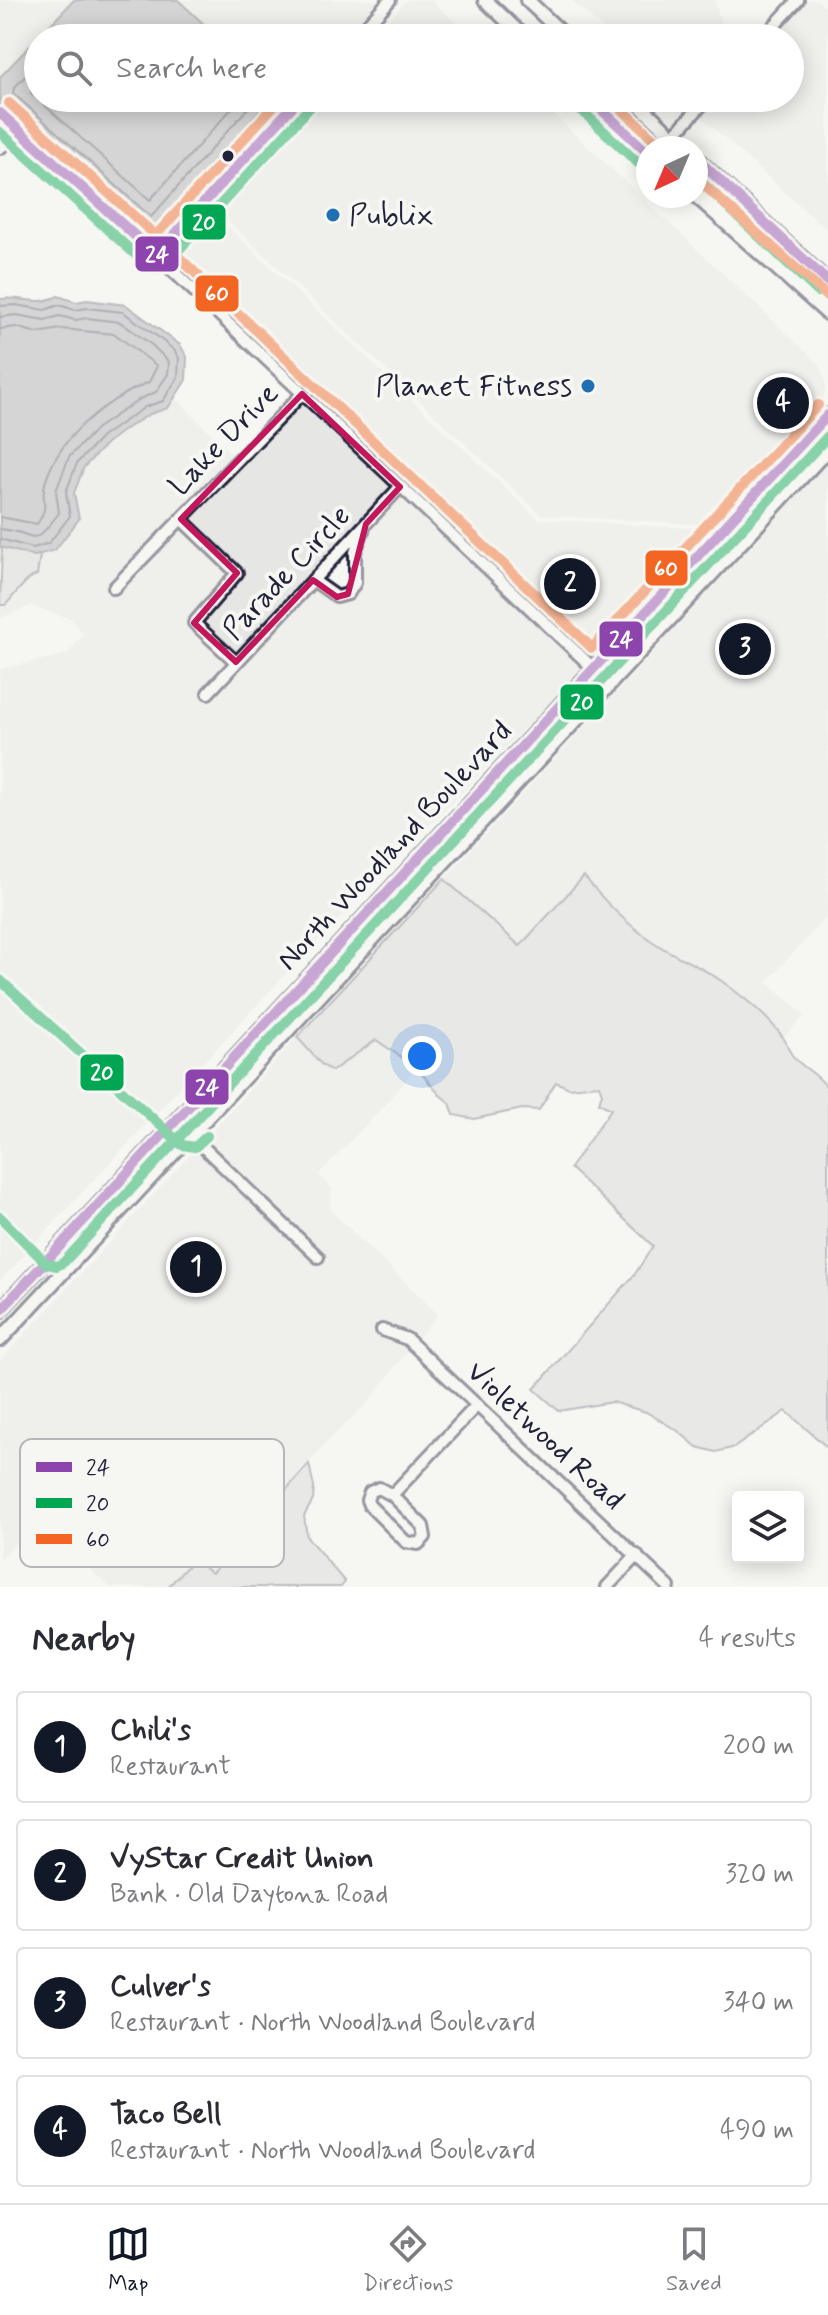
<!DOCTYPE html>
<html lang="en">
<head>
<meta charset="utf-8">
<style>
	:root { --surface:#fff; --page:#f7f7f7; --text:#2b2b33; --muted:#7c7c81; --line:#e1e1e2; --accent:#111827 }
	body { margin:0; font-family:Mynerve,sans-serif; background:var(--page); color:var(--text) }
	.controls { position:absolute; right:24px; bottom:24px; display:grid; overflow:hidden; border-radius:8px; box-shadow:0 4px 20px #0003 }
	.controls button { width:72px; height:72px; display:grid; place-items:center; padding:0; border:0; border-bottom:2px solid var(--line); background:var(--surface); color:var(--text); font:40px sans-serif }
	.compass { position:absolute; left:636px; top:136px; width:72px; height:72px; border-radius:50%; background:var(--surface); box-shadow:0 4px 20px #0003; rotate:224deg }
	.you { position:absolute; left:422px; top:1056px; width:28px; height:28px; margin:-20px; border:6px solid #fff; border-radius:50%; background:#1a73e8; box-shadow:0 0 0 12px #1a73e833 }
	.badge { display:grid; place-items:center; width:52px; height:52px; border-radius:50%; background:var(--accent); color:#fff; font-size:26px; font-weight:700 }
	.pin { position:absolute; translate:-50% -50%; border:4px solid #fff; box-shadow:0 2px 8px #0006 }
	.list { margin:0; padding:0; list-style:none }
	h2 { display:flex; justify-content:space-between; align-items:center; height:104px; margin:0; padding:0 32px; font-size:34px }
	h2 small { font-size:26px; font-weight:400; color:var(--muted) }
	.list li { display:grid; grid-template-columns:52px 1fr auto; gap:24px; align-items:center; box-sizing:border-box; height:112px; margin:0 16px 16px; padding:0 16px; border:2px solid var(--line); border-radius:8px }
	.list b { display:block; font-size:30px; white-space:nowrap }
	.list p { margin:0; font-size:26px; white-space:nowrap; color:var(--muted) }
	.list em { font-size:26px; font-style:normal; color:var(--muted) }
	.icon { flex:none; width:44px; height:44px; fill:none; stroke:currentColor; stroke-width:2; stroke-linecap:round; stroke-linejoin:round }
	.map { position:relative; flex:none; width:828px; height:1587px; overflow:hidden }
	.search { position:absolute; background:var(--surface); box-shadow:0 4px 20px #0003; left:24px; right:24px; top:24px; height:88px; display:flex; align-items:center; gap:20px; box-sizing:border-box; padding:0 28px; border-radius:44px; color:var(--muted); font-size:30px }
	.sheet { height:616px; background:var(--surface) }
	nav { display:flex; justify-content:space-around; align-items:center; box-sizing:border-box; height:112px; border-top:2px solid var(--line); background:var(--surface); font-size:22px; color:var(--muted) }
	nav a { display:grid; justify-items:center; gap:4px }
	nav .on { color:var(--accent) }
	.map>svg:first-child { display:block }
	.built { fill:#e6e6e4 }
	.green { fill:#d7d7d7; stroke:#7c7c89; stroke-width:2 }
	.water { fill:#adadb3; stroke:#757583; stroke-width:2 }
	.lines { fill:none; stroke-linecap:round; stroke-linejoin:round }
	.shore { stroke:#5a5a6b; stroke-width:2 }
	.minor-casing { stroke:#22223b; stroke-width:16 }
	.major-casing { stroke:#22223b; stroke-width:18 }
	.minor { stroke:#f6f6f2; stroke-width:10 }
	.major { stroke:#f6f6f2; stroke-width:12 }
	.bus-1-casing { stroke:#f6f6f2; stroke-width:16 }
	.bus-2-casing { stroke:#f6f6f2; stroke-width:16 }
	.bus-3-casing { stroke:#f6f6f2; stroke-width:16 }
	.bus-1 { stroke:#8e44ad; stroke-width:10 }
	.bus-2 { stroke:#00a651; stroke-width:10 }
	.bus-3 { stroke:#f26522; stroke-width:10 }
	.marked { fill:none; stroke:#c2185b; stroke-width:6; stroke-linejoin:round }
	.bus-dot { fill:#22223b; stroke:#f6f6f2; stroke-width:3 }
	.poi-dot { fill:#1f6fb2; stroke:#f6f6f2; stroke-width:3 }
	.labels { text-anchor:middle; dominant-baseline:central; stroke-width:8; stroke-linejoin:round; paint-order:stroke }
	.poi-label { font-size:30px; fill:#22223b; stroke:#f6f6f2; text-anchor:start }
	.street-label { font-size:30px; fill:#22223b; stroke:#f6f6f2 }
	.key { fill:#f6f6f2; stroke:#b6b6bb; stroke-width:2 }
	.key-label { font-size:22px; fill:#22223b }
	.line-badge { stroke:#f6f6f2; stroke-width:3 }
	.badge-label { font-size:22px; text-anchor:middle; font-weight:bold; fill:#fff }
</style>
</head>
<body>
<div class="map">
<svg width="828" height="1587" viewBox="0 0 828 1587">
	<rect width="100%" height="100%" fill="#f6f6f2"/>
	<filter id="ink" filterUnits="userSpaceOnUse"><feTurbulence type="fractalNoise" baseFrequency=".0125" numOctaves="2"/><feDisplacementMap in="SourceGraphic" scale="16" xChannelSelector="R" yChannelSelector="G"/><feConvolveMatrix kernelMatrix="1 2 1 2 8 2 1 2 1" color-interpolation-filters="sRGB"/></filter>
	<g filter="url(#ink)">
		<g class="built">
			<path d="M 0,0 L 74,0 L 0,77 Z"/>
			<path d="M 178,0 L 383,0 L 348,38 L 219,38 Z"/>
			<path d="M 407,0 L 431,0 L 472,38 L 371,38 Z"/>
			<path d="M 571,0 L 715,0 L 722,29 L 738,38 L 763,31 L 756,38 L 614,38 Z"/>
			<path d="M 805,0 L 817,0 L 828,10 L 828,231 L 699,115 L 715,98 L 790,98 L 790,38 L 771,38 Z"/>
			<path d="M 280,98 L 293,98 L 156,247 L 145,237 L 161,235 Z"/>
			<path d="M 315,98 L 536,98 L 819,364 L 826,385 L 822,405 L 708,525 L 541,515 L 213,207 Z"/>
			<path d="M 209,205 L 210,210 L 538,519 L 707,529 L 732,506 L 592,659 L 164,254 Z"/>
			<path d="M 175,397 L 234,457 L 107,589 L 114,596 L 180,527 L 229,574 L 190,620 L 191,628 L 229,663 L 201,693 L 208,700 L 313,588 L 334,601 L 353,597 L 360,583 L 360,552 L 371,526 L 400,495 L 584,667 L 293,966 L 0,1281 L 0,669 L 68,654 L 83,634 L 72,619 L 31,606 L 0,618 L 0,605 L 5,605 L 29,577 L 37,575 L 40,555 L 55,550 L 79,519 L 74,493 L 84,467 L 107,443 L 149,414 L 167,408 Z"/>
			<path d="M 301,402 L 393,487 L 237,655 L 202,622 L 241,576 L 241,569 L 189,519 Z"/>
			<path d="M 828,463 L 828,915 L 767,982 L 805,1015 L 783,1038 L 766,1019 L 751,1007 L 626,923 L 601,899 L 584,877 L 520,946 L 444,879 Z"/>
			<path d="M 297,1037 L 321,1064 L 332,1071 L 375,1040 L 416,1067 L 388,1102 L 318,1175 L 332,1188 L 330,1210 L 438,1314 L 417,1340 L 410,1334 L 379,1323 L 375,1333 L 404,1344 L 409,1349 L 370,1400 L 325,1444 L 212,1573 L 193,1560 L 168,1587 L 110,1587 L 35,1521 L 0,1560 L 0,1361 L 196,1148 L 317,1264 L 325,1257 L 204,1140 Z"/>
		</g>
		<g class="green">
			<path d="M 2,546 L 34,556 L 40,555 L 37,575 C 24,579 15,596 5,605 L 0,605 Z"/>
			<path d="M 584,876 C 607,905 630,928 661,947 C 681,959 702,967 720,980 C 741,995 770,1018 784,1039 C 787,1044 789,1051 792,1055 C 803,1069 819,1074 828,1089 L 828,1448 L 786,1411 L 735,1447 L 716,1452 L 697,1447 L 678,1431 L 646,1412 L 612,1402 L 559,1411 L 534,1389 L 635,1274 L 653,1246 L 570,1168 L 611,1109 L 599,1103 L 602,1093 L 599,1085 L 569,1088 L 556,1082 L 539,1110 L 522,1109 L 474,1119 L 454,1115 L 450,1103 L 440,1095 L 416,1067 L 376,1040 L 332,1071 L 321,1064 L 297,1037 L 444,879 L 520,946 Z"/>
			<path d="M 309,1464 L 314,1487 L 313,1500 L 304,1516 L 307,1537 L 345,1582 L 341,1587 L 168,1587 L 193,1560 L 212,1573 Z"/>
		</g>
		<g class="water">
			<path d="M 74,0 L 178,0 L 219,38 L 38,38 L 38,98 L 280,98 L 161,235 L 145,237 L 0,105 L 0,77 Z"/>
			<path d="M 58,296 L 76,302 L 87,300 L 126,305 L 180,345 L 187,357 L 186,380 L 168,408 L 150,414 L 127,428 L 107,443 L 84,467 L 74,493 L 79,519 L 55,550 L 34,556 L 0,547 L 0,299 C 24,296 36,307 58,296 Z"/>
		</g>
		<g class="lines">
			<g class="shore">
				<path d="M 38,63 L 14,88 L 13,93 L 151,217 L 257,98"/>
				<path d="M 38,80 L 31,88 L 31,93 L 150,200 L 241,98"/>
				<path d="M 0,100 L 9,102 L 149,229 L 158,227 L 270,98"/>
				<path d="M 0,306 L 16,305 L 45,310 L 59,305 L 75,310 L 87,308 L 123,312 L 158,337 L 174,350 L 179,358 L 178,377 L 163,401 L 145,407 L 103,436 L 77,463 L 66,492 L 70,516 L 49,543 L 33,548 L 0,539"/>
				<path d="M 0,317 L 16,315 L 45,320 L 60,316 L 75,320 L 87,318 L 120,322 L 152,345 L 169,362 L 168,374 L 156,392 L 140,399 L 97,428 L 69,457 L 56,491 L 59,513 C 29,552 40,532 0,529"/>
				<path d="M 0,329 L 16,327 L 37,333 L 61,329 L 115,334 L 157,366 L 149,382 C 103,402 60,435 45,483 C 40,502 51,504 37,524 L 0,517"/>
			</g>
			<defs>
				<g id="minor">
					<path d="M 355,38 L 390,0"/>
					<path d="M 763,38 L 798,0"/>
					<path d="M 0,113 L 156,255 L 593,668"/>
					<path d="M 673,136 L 708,98"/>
					<path d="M 0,148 L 21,133"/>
					<path d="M 156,255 L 300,98"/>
					<path d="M 181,519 L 237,573 L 194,623 L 236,662"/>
					<path d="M 313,580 L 337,597 L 348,594 L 355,583 L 355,552 L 364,528"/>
					<path d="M 114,588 L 302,394"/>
					<path d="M 208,693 L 400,487"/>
					<path d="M 176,1121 L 318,1257"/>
					<path d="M 382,1330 L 407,1339 L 669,1587"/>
					<path d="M 392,1495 L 423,1526 L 425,1537 L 418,1544 L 406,1542 L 369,1505 L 367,1500 L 370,1492 L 379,1488 L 392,1495 L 477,1405"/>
					<path d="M 607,1587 L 637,1555"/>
				</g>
				<g id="major">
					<path d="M 485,0 L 525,38"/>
					<path d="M 527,0 L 567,38"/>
					<path d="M 589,98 L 648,153"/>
					<path d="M 632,98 L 685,148"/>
					<path d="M 630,132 C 645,138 657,141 673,136"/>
					<path d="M 696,158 L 828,282"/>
					<path d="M 696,196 L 828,314"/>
					<path d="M 691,592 L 699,573 L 700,552"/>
					<path d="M 607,688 L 606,665 L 611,652"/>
					<path d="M 551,740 C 559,727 592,690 594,681 C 594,677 593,672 593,668"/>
					<path d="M 0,1311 L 828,415"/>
					<path d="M 0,1340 L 828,449"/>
				</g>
			</defs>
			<use href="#minor" class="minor-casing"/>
			<use href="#major" class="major-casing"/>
			<use href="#minor" class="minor"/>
			<use href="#major" class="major"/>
			<defs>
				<g id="bus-1">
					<path d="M 589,98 L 648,153"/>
					<path d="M 0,113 L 156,255 L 300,98"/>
					<path d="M 696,158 L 828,282"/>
					<path d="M 0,1311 L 828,415"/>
				</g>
				<g id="bus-2">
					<path d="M 579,108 L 638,163"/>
					<path d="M 0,132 L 147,265 L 157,269 L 166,264 L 310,107"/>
					<path d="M 696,177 L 818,292"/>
					<path d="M 0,980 L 182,1145 L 195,1147 L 207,1136"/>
					<path d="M 0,1217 L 47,1264 L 57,1266 L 64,1262 L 828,436"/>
				</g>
				<g id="bus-3">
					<path d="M 610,98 L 658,143"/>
					<path d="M 9,103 L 166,245 L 592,648 L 818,405"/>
					<path d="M 705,186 L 828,297"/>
					<path d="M 146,246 L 281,98"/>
				</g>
			</defs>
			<use href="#bus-1" class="bus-1-casing"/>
			<use href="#bus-2" class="bus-2-casing"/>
			<use href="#bus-3" class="bus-3-casing"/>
			<use href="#bus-1" class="bus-1"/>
			<use href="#bus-2" class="bus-2"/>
			<use href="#bus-3" class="bus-3"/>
		</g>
	</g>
	<path d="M0 0H828V1587H0ZM 302,394 L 400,487 L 366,524 L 348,594 L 337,597 L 313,580 L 236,662 L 194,623 L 237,573 L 181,519 Z" fill="#f6f6f2" fill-opacity=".55" fill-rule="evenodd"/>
	<path class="marked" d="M 302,394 L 400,487 L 366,524 L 348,594 L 337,597 L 313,580 L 236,662 L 194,623 L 237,573 L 181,519 Z"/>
	<circle class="bus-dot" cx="228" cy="156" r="7"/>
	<g class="poi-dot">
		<circle cx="333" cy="215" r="8"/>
		<circle cx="588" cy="386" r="8"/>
	</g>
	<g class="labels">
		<g class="poi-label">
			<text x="349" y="215">Publix</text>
			<text x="572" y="386" text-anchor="end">Planet Fitness</text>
		</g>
		<g class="street-label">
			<text transform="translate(224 440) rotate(-46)">Lake Drive</text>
			<text transform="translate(287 573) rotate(-47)">Parade Circle</text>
			<text transform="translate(395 846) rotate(-47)">North Woodland Boulevard</text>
			<text transform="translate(545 1436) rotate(43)">Violetwood Road</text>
		</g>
	</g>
	<rect x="20" y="1439" width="264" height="128" rx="12" class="key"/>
	<rect x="36" y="1462" width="36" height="10" fill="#8e44ad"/>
	<rect x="36" y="1498" width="36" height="10" fill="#00a651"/>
	<rect x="36" y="1534" width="36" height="10" fill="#f26522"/>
	<g class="key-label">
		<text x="86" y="1475">24</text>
		<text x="86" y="1511">20</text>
		<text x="86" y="1547">60</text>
	</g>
	<g class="line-badge">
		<rect x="181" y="203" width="46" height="38" rx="8" fill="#00a651"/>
		<rect x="134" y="235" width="46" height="38" rx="8" fill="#8e44ad"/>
		<rect x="194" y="274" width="46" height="39" rx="8" fill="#f26522"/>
		<rect x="644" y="549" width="45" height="38" rx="8" fill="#f26522"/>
		<rect x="598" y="620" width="46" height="38" rx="8" fill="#8e44ad"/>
		<rect x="559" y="683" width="46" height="38" rx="8" fill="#00a651"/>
		<rect x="79" y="1053" width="46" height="39" rx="8" fill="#00a651"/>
		<rect x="184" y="1068" width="46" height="38" rx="8" fill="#8e44ad"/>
	</g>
	<g class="badge-label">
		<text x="204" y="230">20</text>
		<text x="157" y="262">24</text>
		<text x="217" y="301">60</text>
		<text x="666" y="576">60</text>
		<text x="621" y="647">24</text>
		<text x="582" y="710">20</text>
		<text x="102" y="1080">20</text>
		<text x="207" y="1095">24</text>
	</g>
</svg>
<div class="controls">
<button><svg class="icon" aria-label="layers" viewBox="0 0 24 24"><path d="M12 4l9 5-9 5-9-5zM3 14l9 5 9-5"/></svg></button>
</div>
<svg class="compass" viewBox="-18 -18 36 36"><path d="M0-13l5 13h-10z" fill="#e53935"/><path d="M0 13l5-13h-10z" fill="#7c7c81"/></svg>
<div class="you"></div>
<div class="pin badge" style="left:196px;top:1267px">1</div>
<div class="pin badge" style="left:570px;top:584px">2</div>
<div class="pin badge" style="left:745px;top:649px">3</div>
<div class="pin badge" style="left:783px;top:403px">4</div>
<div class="search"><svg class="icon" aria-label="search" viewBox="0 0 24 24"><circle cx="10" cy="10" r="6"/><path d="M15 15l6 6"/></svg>Search here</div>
</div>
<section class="sheet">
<h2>Nearby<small>4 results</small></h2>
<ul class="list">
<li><span class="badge">1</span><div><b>Chili's</b><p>Restaurant</p></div><em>200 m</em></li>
<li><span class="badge">2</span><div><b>VyStar Credit Union</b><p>Bank · Old Daytona Road</p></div><em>320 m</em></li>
<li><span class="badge">3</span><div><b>Culver's</b><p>Restaurant · North Woodland Boulevard</p></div><em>340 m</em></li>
<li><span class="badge">4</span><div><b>Taco Bell</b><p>Restaurant · North Woodland Boulevard</p></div><em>490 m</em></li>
</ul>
</section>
<nav>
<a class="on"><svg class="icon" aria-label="map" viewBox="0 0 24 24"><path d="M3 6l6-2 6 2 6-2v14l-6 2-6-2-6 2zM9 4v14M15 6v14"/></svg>Map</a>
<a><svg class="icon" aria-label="directions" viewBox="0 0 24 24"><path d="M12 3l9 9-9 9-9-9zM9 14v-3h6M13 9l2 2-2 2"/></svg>Directions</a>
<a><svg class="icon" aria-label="saved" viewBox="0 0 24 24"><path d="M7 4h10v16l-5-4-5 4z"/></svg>Saved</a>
</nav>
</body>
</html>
